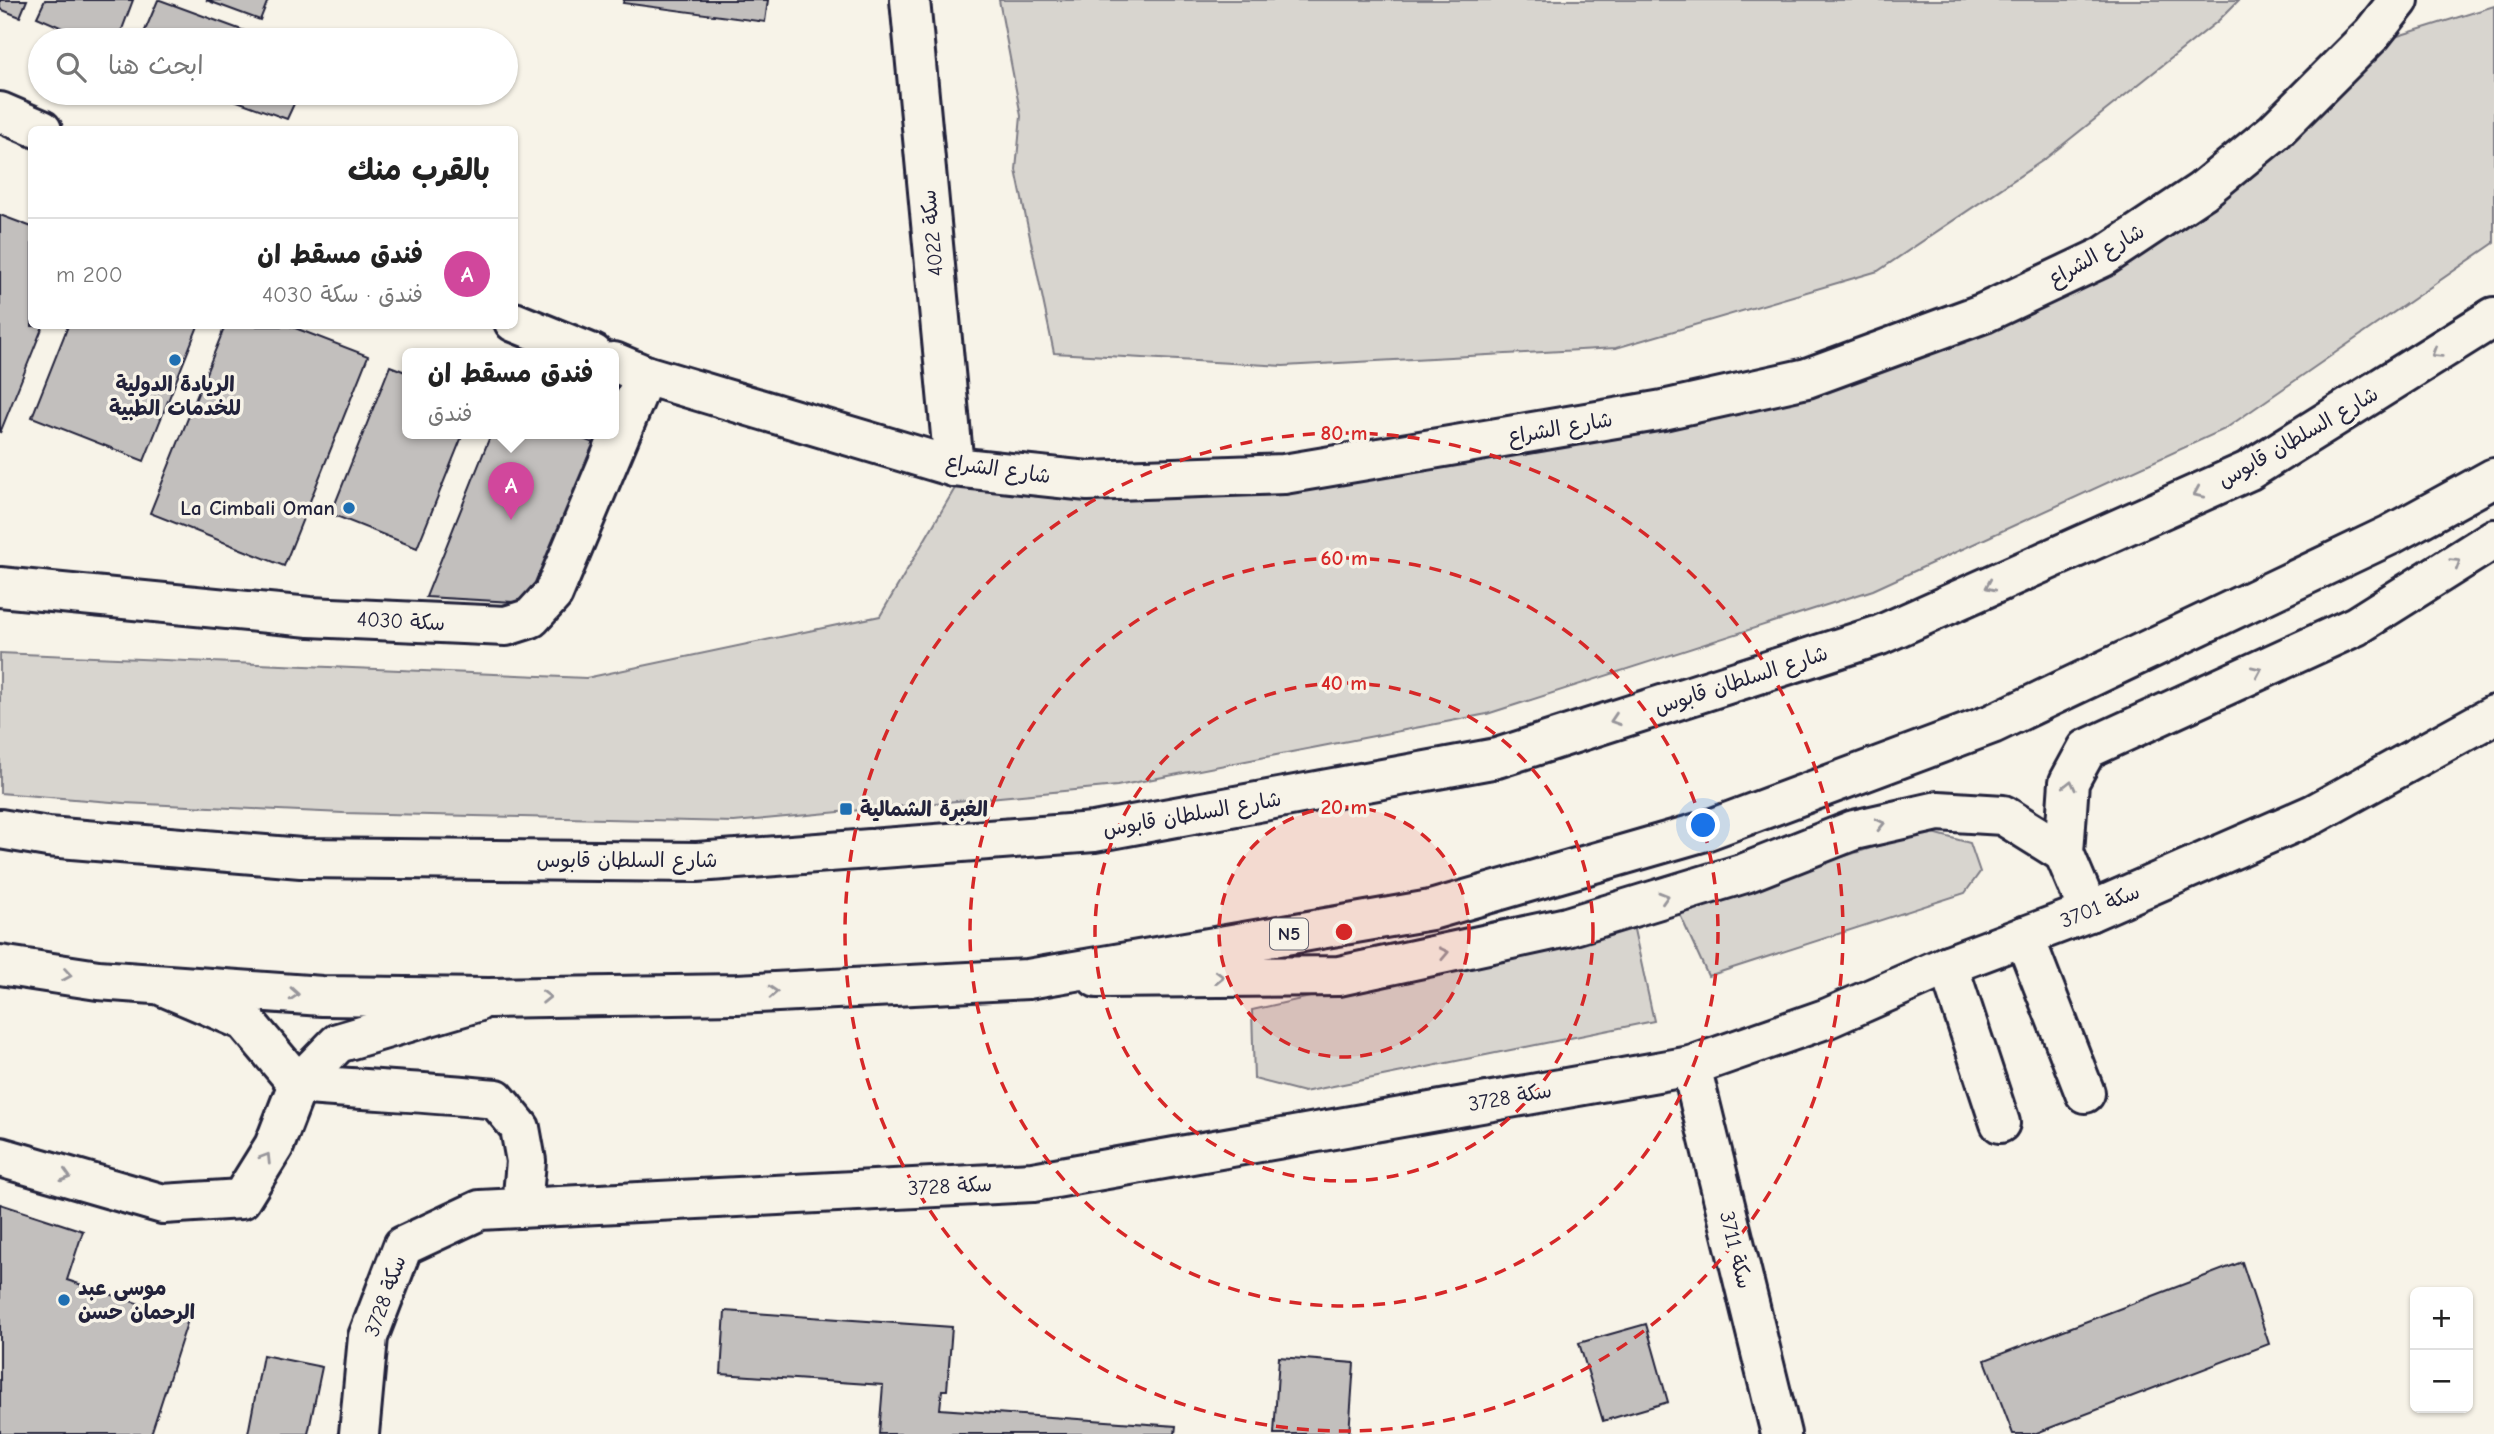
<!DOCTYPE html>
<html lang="ar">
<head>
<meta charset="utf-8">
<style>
	:root { --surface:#fff; --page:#f6f6f6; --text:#222; --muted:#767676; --line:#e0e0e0; --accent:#1f6fb2 }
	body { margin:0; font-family:"Comic Neue","Playpen Sans Arabic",sans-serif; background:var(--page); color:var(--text); direction:rtl }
	.controls { position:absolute; right:21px; bottom:21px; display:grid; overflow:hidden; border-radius:10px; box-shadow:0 2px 5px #0004 }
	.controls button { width:63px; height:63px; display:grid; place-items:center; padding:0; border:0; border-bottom:2px solid var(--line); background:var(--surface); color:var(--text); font:35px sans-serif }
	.you { position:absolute; left:1704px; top:826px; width:24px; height:24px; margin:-18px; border:5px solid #fff; border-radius:50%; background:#1a73e8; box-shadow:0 0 0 10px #1a73e833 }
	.badge { display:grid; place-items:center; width:46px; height:46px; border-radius:50%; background:var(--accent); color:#fff; font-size:23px; font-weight:700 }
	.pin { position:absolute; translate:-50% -58px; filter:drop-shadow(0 2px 4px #0008) }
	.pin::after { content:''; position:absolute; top:37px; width:24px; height:21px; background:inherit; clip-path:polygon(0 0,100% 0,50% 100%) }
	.popup { position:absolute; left:402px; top:348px; width:217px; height:91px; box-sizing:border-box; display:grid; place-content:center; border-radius:10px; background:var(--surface); filter:drop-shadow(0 2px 5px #0005); font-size:23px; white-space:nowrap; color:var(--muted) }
	.popup b { font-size:26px; color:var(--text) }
	.popup::after { content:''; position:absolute; left:50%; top:100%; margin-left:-14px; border:14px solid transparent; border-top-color:var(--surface) }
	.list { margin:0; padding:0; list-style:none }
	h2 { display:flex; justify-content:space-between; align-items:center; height:91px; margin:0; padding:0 28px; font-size:30px }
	h2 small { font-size:23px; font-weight:400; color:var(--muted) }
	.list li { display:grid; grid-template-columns:46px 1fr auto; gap:21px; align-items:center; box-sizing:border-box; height:112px; padding:0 28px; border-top:2px solid var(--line) }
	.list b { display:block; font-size:26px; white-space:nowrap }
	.list p { margin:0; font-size:23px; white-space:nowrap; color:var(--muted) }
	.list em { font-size:23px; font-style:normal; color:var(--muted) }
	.icon { flex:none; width:38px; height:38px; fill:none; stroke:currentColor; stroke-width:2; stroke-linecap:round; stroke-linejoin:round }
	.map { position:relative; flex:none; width:2494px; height:1434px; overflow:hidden; direction:ltr }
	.search { position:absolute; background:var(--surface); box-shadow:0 2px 5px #0004; left:28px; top:28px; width:490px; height:77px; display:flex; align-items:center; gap:18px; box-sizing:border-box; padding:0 24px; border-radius:38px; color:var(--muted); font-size:26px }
	.panel { position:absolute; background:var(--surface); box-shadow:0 2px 5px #0004; left:28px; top:126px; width:490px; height:203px; border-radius:10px; direction:rtl }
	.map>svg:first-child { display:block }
	.green { fill:#d8d5cf; stroke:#7d7c85; stroke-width:2 }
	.building { fill:#c2bfbd; stroke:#22223b; stroke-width:2 }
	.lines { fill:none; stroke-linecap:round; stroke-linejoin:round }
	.minor-casing { stroke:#22223b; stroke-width:44 }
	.highway-casing { stroke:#22223b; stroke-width:44 }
	.minor { stroke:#f7f3e8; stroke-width:38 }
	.highway { stroke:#f7f3e8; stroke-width:38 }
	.oneway { stroke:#97959a }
	.ring { fill:none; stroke:#d62828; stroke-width:3.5; stroke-dasharray:12 9 }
	.poi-dot { fill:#1f6fb2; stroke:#f7f3e8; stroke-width:2.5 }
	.labels { text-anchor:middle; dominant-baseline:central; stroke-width:7; stroke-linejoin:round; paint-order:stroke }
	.shield { fill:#f7f3e8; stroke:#62616f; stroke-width:2 }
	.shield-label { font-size:19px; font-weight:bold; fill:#22223b }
	.street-label { font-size:21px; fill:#22223b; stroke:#f7f3e8 }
	.poi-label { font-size:21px; font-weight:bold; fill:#22223b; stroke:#f7f3e8; text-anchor:start }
	.centre { fill:#d62828; stroke:#f7f3e8; stroke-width:3.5 }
	.ring-label { font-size:21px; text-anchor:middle; font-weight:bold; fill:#d62828; stroke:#f7f3e8; stroke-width:7; stroke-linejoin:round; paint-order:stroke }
</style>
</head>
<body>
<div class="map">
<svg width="2494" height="1434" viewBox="0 0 2494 1434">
	<rect width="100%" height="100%" fill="#f7f3e8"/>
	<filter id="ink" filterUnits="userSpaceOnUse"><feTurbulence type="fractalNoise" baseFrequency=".0143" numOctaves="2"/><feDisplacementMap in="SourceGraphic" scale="14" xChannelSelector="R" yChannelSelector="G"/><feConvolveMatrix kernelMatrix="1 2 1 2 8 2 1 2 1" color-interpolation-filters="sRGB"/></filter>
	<g filter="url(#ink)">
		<g class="green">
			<path d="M 999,0 L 2239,0 L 2218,21 L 2045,159 L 1878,271 L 1616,348 L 1283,366 L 1054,353 L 1016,170 L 1021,116 Z"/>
			<path d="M 2494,6 L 2494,243 L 2225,429 L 1873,590 L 1487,714 L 1117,786 L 734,822 L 343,813 L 124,803 L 0,793 L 0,653 L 586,678 L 880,616 L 958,483 L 1284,488 L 1987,327 L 2385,40 Z"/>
			<path d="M 1926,831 L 1970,843 L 1980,872 L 1965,893 L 1708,976 L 1677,908 Z"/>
			<path d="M 1633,925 L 1654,1021 L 1304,1092 L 1254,1079 L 1252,1010 Z"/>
		</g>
		<g class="building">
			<path d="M 0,0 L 27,0 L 20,17 L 0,9 Z"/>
			<path d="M 45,0 L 133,0 L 118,40 L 90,40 L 37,17 Z"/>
			<path d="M 158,0 L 160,0 L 269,40 L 141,40 Z"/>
			<path d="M 206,0 L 268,0 L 260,20 Z"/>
			<path d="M 624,0 L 768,0 L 765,22 L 623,3 Z"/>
			<path d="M 215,93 L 299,93 L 287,119 Z"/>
			<path d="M 0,215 L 32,227 L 32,326 L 43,326 L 0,433 Z"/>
			<path d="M 68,326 L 198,326 L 144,461 L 32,417 Z"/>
			<path d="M 225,326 L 290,326 L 368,356 L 284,566 L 150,513 Z"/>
			<path d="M 390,366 L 408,373 L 408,434 L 463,434 L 417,548 L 331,514 Z"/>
			<path d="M 491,434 L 571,434 L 596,444 L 532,603 L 426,597 Z"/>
			<path d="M 0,1204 L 83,1231 L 67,1280 L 188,1320 L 151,1434 L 0,1434 Z"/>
			<path d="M 2242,1262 L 2269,1344 L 2034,1434 L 2013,1434 L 1985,1360 Z"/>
			<path d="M 725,1311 L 952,1327 L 947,1390 L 942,1390 L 940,1409 L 1176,1426 L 1175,1434 L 879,1434 L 883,1385 L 721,1374 Z"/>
			<path d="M 1646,1324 L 1668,1402 L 1603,1421 L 1579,1343 Z"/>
			<path d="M 263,1355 L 322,1367 L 308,1434 L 248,1434 Z"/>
			<path d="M 1279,1357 L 1354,1363 L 1349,1434 L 1274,1434 Z"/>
		</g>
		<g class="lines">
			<defs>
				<g id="minor">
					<path d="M 910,0 L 954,467"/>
					<path d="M 0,112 L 42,130"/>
					<path d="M 514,322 L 593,354"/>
					<path d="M 614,362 L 645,375 L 954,467 L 1088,481 L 1284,474 L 1663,410 L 1807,378 L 1984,313 L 2103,257 L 2202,191 L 2274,132 L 2372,34 L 2399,0"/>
					<path d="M 0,587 L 310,617 L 506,626 L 531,618 L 553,594 L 645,375"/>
					<path d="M 2089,912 L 2064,853 L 2069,782 L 2087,749 L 2356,626 L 2494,539"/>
					<path d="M 2024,936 L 2085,1093"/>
					<path d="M 1948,965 L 2000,1123"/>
					<path d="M 1097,978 L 1339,976 L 1567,927 L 1745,873 L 1854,830 L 1938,811 L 2003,815 L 2064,853"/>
					<path d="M 165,987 L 245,1021 L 298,1084 C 364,1090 430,1092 496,1099 L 520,1128 L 526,1161 L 522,1207"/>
					<path d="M 1691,1066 L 1781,1434"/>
					<path d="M 0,1157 L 163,1204 L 241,1199 L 274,1146 L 298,1084 L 338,1043 L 477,1002"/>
					<path d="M 359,1434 L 368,1337 L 403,1246 L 480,1210 L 1033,1182 L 1691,1066 L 1828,1018 L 1948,965 L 2089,912 L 2314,814 L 2494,715"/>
				</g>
				<g id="highway">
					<path d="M 0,829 L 48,837 L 301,858 L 697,862 L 1094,832 L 1497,758 L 1880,635 L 2248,471 L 2494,317"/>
					<path d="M 0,965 L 98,980 L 322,996 L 489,998 L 737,994 L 1028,979 L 1431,910 L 1705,831 L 1992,724 L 2390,535 L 2494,478"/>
				</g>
			</defs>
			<use href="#minor" class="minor-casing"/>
			<use href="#highway" class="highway-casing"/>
			<use href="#minor" class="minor"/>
			<use href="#highway" class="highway"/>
		</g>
		<defs><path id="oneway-chevron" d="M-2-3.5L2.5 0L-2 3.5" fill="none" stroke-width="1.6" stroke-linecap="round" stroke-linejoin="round" transform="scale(1.75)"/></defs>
		<g class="oneway">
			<use href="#oneway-chevron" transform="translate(2436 353) rotate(148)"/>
			<use href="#oneway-chevron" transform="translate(2198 493) rotate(156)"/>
			<use href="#oneway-chevron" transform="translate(2456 563) rotate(-32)"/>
			<use href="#oneway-chevron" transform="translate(1990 586) rotate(156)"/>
			<use href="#oneway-chevron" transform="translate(2257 671) rotate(-24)"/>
			<use href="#oneway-chevron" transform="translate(1615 720) rotate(162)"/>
			<use href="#oneway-chevron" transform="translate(2070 785) rotate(-77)"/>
			<use href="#oneway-chevron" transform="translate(1880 824) rotate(-13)"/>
			<use href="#oneway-chevron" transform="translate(1664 897) rotate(-17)"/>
			<use href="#oneway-chevron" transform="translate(1444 953) rotate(-12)"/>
			<use href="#oneway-chevron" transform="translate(67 975) rotate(9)"/>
			<use href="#oneway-chevron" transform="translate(1219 977) rotate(-1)"/>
			<use href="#oneway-chevron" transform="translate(773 992) rotate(-3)"/>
			<use href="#oneway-chevron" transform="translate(294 994) rotate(4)"/>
			<use href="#oneway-chevron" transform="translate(546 997) rotate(-1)"/>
			<use href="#oneway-chevron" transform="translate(266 1158) rotate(-58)"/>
			<use href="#oneway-chevron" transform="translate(66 1176) rotate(16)"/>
		</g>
	</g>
	<circle cx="1344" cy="932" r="125" fill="#d62828" fill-opacity=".12"/>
	<g class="ring">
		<circle cx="1344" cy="932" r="125"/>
		<circle cx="1344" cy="932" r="249"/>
		<circle cx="1344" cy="932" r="374"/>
		<circle cx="1344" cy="932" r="499"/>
	</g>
	<g class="poi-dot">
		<circle cx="175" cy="360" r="7"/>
		<circle cx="349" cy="508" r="7"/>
		<rect x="839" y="802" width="14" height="14" rx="3.5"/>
		<circle cx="64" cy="1300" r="7"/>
	</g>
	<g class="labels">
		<rect class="shield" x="1270" y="918.5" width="38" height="31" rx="5"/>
		<g class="shield-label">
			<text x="1289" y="934">N5</text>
		</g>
		<g class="street-label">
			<text transform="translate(932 233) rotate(-95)">سكة 4022</text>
			<text transform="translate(2096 255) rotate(-29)">شارع الشراع</text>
			<text transform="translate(1560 428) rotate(-10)">شارع الشراع</text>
			<text transform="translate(2298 437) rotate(-30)">شارع السلطان قابوس</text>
			<text transform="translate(998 469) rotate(8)">شارع الشراع</text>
			<text transform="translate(401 621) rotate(3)">سكة 4030</text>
			<text transform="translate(1741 680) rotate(-18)">شارع السلطان قابوس</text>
			<text transform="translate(1192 814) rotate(-10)">شارع السلطان قابوس</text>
			<text x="627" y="860">شارع السلطان قابوس</text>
			<text transform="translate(2100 906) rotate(-22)">سكة 3701</text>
			<text transform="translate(1510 1097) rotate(-10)">سكة 3728</text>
			<text transform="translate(950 1186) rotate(-3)">سكة 3728</text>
			<text transform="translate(1736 1250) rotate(76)">سكة 3711</text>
			<text transform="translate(385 1296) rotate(-70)">سكة 3728</text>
		</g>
		<g class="poi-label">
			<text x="175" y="384" text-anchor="middle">الريادة الدولية<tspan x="175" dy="24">للخدمات الطبية</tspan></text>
			<text x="335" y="508" text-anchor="end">La Cimbali Oman</text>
			<text x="860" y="809">الغبرة الشمالية</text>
			<text x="78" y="1288">موسى عبد<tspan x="78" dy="24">الرحمان حسن</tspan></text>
		</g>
	</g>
	<circle cx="1344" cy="932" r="10" class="centre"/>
	<g class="ring-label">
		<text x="1344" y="440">80 m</text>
		<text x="1344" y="565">60 m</text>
		<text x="1344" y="690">40 m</text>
		<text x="1344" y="814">20 m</text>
	</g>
</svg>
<div class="controls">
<button>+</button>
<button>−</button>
</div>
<div class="you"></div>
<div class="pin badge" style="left:511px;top:520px;background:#d1479c">A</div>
<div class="popup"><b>فندق مسقط ان</b>فندق</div>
<div class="search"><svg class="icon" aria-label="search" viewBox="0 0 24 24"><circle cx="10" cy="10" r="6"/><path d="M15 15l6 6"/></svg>ابحث هنا</div>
<section class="panel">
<h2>بالقرب منك<small></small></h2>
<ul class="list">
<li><span class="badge" style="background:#d1479c">A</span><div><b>فندق مسقط ان</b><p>فندق · سكة 4030</p></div><em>200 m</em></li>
</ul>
</section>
</div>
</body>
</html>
